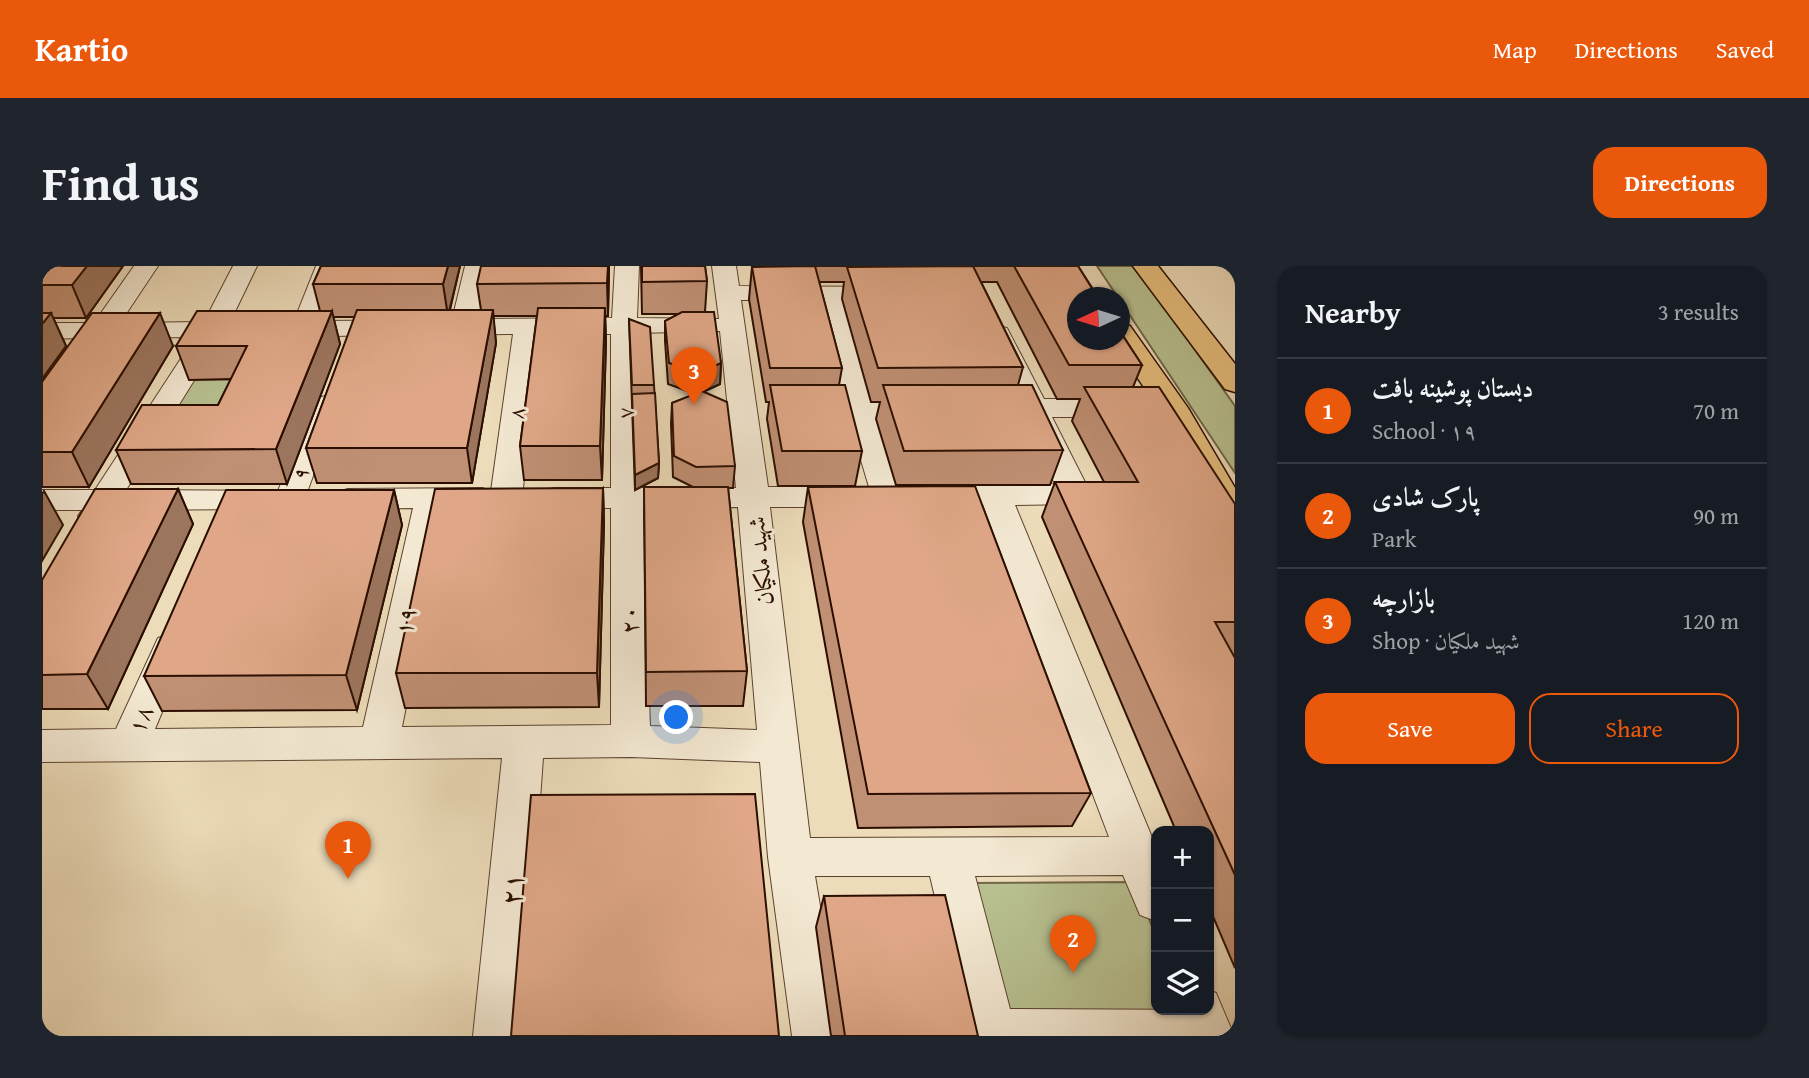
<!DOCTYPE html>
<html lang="en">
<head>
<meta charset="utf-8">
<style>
	:root { --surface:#171b24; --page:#20242c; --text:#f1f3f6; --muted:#9ea1a6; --line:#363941; --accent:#ea580c }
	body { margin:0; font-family:"Gentium Book Plus",Amiri,serif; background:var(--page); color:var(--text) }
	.controls { position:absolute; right:21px; bottom:21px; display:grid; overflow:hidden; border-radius:14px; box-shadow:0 2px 5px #0004 }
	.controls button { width:63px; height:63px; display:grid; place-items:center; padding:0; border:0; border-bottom:2px solid var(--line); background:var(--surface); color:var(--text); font:35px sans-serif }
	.compass { position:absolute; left:1025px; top:21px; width:63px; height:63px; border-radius:50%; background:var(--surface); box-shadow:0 2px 5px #0004; rotate:266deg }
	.you { position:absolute; left:635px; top:452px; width:24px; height:24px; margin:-18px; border:5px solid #fff; border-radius:50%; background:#1a73e8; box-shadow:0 0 0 10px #1a73e833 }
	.badge { display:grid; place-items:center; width:46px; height:46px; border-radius:50%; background:var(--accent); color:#fff; font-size:23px; font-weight:700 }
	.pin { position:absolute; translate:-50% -58px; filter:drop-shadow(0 2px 4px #0008) }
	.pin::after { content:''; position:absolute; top:37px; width:24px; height:21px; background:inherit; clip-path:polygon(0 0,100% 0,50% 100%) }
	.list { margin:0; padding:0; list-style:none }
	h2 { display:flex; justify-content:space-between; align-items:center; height:91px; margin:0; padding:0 28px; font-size:30px }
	h2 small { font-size:23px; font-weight:400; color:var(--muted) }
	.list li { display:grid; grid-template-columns:46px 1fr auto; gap:21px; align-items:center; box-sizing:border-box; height:105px; padding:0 28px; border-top:2px solid var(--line) }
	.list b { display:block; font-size:26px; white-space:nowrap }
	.list p { margin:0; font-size:23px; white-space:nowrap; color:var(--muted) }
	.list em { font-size:23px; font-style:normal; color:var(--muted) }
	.actions { display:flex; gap:14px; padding:21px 28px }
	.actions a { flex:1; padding:16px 0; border:2px solid var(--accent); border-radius:21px; text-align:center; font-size:24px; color:var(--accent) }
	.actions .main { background:var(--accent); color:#fff }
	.icon { flex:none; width:38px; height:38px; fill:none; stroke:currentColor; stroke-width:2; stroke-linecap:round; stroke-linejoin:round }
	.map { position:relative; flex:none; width:1193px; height:770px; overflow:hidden; border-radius:21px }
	header { display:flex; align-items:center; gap:42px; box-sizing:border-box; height:98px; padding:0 35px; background:var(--accent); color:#fff }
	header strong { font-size:33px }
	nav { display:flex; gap:38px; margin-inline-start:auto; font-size:24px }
	.intro { display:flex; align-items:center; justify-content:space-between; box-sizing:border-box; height:168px; padding:0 42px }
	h1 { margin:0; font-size:49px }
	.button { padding:18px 32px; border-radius:21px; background:var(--accent); color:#fff; font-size:24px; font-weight:700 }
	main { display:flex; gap:42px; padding:0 42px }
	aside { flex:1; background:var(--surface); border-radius:21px; box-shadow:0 2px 5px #0004 }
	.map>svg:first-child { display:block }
	.green { fill:#b8c090; stroke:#726748; stroke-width:2 }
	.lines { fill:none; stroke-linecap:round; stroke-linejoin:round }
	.minor-casing { stroke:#5c422e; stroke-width:2 }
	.major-casing { stroke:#2b0e00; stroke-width:3 }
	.minor { fill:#f3e8d2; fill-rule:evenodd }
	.major { fill:#e6be7d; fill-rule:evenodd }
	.wall { fill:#c09074; stroke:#2b0e00; stroke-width:2 }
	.shaded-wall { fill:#9c755e; stroke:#2b0e00; stroke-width:2 }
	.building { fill:#dfa787; stroke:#2b0e00; stroke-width:2 }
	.labels { text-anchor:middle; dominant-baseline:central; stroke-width:6; stroke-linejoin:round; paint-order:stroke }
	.far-street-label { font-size:21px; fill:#2b0e00; stroke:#f3e8d2 }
	.street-label { font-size:24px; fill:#2b0e00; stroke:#f3e8d2 }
	.near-street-label { font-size:28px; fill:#2b0e00; stroke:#f3e8d2 }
</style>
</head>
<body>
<header>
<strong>Kartio</strong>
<nav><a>Map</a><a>Directions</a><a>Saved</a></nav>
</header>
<div class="intro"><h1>Find us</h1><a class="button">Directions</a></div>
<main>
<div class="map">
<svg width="1193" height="770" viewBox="0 0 1193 770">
	<rect width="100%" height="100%" fill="#eddcba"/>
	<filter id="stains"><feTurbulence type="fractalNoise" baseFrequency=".00286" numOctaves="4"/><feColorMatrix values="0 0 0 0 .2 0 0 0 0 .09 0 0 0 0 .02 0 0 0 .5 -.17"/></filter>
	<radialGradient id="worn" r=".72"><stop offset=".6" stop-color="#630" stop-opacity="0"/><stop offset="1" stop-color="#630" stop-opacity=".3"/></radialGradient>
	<g class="green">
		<path d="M 1055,0 L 1093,0 L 1193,140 L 1193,207 Z"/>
		<path d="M 216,113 L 188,173 L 114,173 L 147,114 Z"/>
		<path d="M 1093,616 L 1114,671 L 1114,744 L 1143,744 L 1145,750 L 960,751 L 925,617 Z"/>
	</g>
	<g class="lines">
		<defs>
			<path id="minor" d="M 92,0 L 116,0 L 78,57 L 162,56 L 191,0 L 215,0 L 188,56 L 252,55 L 274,0 L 298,0 L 277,55 L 410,54 L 423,0 L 447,0 L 436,53 L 570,52 L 573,0 L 597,0 L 595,52 L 677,53 L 670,0 L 694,0 L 697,20 L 860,21 L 863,26 L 860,31 L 800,34 L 830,134 L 885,133 L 895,136 L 899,142 L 895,148 L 835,151 L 862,231 L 857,238 L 846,241 L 835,238 L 830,231 L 806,151 L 761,152 L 751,149 L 747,143 L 751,137 L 801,134 L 776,34 L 699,34 L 726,221 L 814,221 L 825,224 L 830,231 L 825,238 L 814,241 L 728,241 L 768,572 L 1067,571 L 941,239 L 887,240 L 876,237 L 871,230 L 876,223 L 887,220 L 1013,218 L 981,151 L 961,148 L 957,142 L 961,136 L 973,133 L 943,68 L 947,62 L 956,60 L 965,62 L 1002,133 L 1084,133 L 1094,136 L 1098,142 L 1094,148 L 1084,151 L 1010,151 L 1049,228 L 1044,235 L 1033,238 L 973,239 L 1114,581 L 1114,655 L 1098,649 L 1081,609 L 933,610 L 968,743 L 1167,744 L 1167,724 L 1174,727 L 1191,767 L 1190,770 L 926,770 L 888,610 L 773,610 L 800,770 L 750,770 L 726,591 L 718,496 L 589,491 L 501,492 L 481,770 L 431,770 L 460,492 L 0,496 L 0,464 L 74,463 L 116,372 L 129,368 L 142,372 L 147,381 L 113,463 L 321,461 L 371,242 L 306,243 L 295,240 L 290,233 L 295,226 L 306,223 L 440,222 L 449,225 L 471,68 L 179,71 L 84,224 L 236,225 L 269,139 L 273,133 L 283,130 L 293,133 L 297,139 L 260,240 C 249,243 241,240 230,243 L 72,244 L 63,257 L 52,260 L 41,257 L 36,250 L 40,244 L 0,244 L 0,224 L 53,224 L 153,71 L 67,72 L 10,156 L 0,159 L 0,130 L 41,72 L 0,73 L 0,57 L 52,57 ZM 678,65 L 694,222 L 600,222 L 595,67 ZM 497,68 L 569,68 L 569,222 L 512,222 L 501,225 L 496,232 L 501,239 L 512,242 L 569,242 L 569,459 L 360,461 L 403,242 L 440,242 L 452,238 L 464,242 L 475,239 L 480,232 ZM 696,241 L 715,464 L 608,460 L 601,242 Z"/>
			<g id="major">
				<path d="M 1091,0 L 1116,0 L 1193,98 L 1193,126 L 1183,123 Z"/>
				<path d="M 1078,58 L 1088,60 L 1146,142 L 1193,222 L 1193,262 L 1181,259 L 1116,142 L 1070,74 L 1078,74 Z"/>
			</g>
		</defs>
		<use href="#minor" class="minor-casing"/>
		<use href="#major" class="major-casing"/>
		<use href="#minor" class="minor"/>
		<use href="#major" class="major"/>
	</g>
	<g class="wall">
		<path d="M 0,0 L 81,0 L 44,52 L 11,52 L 24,80 L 0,113 Z"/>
		<path d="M 279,0 L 418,0 L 408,44 L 439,44 L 435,18 L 567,0 L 566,50 L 563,50 L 564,75 L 560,214 L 482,214 L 478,180 L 495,50 L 451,50 L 454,77 L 430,217 L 275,217 L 264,182 L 313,51 L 291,51 L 298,78 L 245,218 L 89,218 L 74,184 L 176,139 L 189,113 L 147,114 L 134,80 L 278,45 L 271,18 Z"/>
		<path d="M 599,0 L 663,0 L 665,15 L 663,46 L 679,97 L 678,118 L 661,126 L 693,200 L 691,222 L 686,222 L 705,405 L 701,440 L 604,440 L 602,221 L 651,221 L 631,211 L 629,158 L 630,137 L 654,128 L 626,118 L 623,75 L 623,55 L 637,48 L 600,48 Z"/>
		<path d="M 717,0 L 1036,0 L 1100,99 L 1091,121 L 1193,238 L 1193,702 L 1167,641 L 1167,565 L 1134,565 L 1000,251 L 1013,216 L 1062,216 L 1030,155 L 1038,133 L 1015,133 L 955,16 L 939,16 L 981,101 L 976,119 L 1021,184 L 1008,219 L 854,219 L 834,153 L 838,136 L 829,136 L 800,33 L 802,16 L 777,16 L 800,102 L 797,119 L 820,185 L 813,220 L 736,220 L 725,153 L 727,136 L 724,136 L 707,33 L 710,1 Z"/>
		<path d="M 587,53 L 612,119 L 617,197 L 616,212 L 593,224 Z"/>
		<path d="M 131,80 L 47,221 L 0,221 L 0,116 Z"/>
		<path d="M 766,221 L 1049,527 L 1030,560 L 816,562 L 761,256 Z"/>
		<path d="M 561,222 L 562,257 L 557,441 L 363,442 L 354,407 Z"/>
		<path d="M 136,223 L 151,258 L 66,443 L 0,443 L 0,314 Z"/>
		<path d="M 352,224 L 360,259 L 315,444 L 120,445 L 102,410 Z"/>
		<path d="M 782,630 L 936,770 L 789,770 L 774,661 Z"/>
	</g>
	<g class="shaded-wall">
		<path d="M 45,0 L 81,0 L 44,52 L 30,19 Z"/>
		<path d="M 406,0 L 418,0 L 406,50 L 401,18 Z"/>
		<path d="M 566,0 L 567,0 L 566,50 L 565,17 Z"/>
		<path d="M 563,42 L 564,75 L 560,214 L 558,180 Z"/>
		<path d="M 451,44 L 454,77 L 430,217 L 425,182 Z"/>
		<path d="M 290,45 L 298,78 L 245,218 L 234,183 Z"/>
		<path d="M 9,47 L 24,80 L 0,113 L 0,58 Z"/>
		<path d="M 118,47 L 131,80 L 47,221 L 30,186 Z"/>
		<path d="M 679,97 L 678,118 L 656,128 L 657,107 Z"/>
		<path d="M 617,197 L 616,212 L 593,224 L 593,209 Z"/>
		<path d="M 561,222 L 562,257 L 557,441 L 555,407 Z"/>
		<path d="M 136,223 L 151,258 L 66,443 L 45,408 Z"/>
		<path d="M 352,224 L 360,259 L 315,444 L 304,409 Z"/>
		<path d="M 2,225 L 21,259 L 0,295 L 0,228 Z"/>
	</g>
	<g class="building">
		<path d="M 0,0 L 45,0 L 30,19 L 0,19 Z"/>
		<path d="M 279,0 L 406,0 L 401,18 L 271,18 Z"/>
		<path d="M 439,0 L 566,0 L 565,17 L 435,18 Z"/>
		<path d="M 600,0 L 663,0 L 665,15 L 600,16 Z"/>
		<path d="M 773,0 L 800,102 L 728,102 L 710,1 Z"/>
		<path d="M 931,0 L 981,101 L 836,102 L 805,1 Z"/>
		<path d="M 972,0 L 1036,0 L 1056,32 L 1035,32 L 1035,74 L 1077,74 L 1077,64 L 1100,99 L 1027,99 Z"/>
		<path d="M 496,42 L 563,42 L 558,180 L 478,180 Z"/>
		<path d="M 315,44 L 451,44 L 425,182 L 264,182 Z"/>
		<path d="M 155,45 L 290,45 L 234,183 L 74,184 L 100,139 L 176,139 L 205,80 L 134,80 Z"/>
		<path d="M 640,46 L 672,46 L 679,97 L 657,107 L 627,97 L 623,55 Z"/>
		<path d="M 0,47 L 9,47 L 0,58 Z"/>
		<path d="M 50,47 L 118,47 L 30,186 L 0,186 L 0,116 Z"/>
		<path d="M 587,53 L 608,61 L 612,119 L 590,119 Z"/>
		<path d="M 728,119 L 803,119 L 820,185 L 740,185 Z"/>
		<path d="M 841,119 L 990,119 L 1021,184 L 862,185 Z"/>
		<path d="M 1042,121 L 1117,121 L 1193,238 L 1193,356 L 1173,356 L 1193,392 L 1193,609 L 1013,216 L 1096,216 Z"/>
		<path d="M 660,125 L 685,136 L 693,200 L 654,201 L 632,190 L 630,137 Z"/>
		<path d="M 613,127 L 617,197 L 593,209 L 590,128 Z"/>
		<path d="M 933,220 L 1049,527 L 826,528 L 766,221 Z"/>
		<path d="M 602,221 L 686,221 L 705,405 L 604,406 Z"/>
		<path d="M 561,222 L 555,407 L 354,407 L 393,223 Z"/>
		<path d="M 53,223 L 136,223 L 45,408 L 0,409 L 0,314 Z"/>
		<path d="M 184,224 L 352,224 L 304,409 L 102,410 Z"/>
		<path d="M 713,528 L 737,770 L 469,770 L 489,529 Z"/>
		<path d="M 903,629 L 936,770 L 803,770 L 782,630 Z"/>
	</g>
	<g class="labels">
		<g class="far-street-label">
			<text transform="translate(474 147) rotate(-83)">۸</text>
			<text transform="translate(583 147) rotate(-91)">۷</text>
			<text transform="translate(258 207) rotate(-70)">۹</text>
		</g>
		<g class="street-label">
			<text transform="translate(718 295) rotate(-96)">شهید ملکیان</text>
			<text transform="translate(587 354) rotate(-91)">۲۰</text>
			<text transform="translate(363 355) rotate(-78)">۱۹</text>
			<text transform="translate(98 453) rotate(-67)">۱۸</text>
		</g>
		<g class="near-street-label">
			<text transform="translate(469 623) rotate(-85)">۲۱</text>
		</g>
	</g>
	<rect width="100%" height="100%" filter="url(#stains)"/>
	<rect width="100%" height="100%" fill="url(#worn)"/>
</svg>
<div class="controls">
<button>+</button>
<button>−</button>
<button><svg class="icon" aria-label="layers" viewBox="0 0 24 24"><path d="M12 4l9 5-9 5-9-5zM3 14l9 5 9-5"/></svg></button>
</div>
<svg class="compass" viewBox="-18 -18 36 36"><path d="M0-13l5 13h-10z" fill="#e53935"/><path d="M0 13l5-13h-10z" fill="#9ea1a6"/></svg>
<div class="you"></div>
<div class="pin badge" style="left:306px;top:613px">1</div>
<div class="pin badge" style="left:1031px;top:707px">2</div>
<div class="pin badge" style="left:652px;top:139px">3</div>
</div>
<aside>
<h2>Nearby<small>3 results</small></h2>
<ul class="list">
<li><span class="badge">1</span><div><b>دبستان پوشینه بافت</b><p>School · ۱۹</p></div><em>70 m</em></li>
<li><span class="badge">2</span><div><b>پارک شادی</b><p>Park</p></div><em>90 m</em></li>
<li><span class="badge">3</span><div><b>بازارچه</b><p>Shop · شهید ملکیان</p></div><em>120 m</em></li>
</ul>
<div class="actions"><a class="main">Save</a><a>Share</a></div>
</aside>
</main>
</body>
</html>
